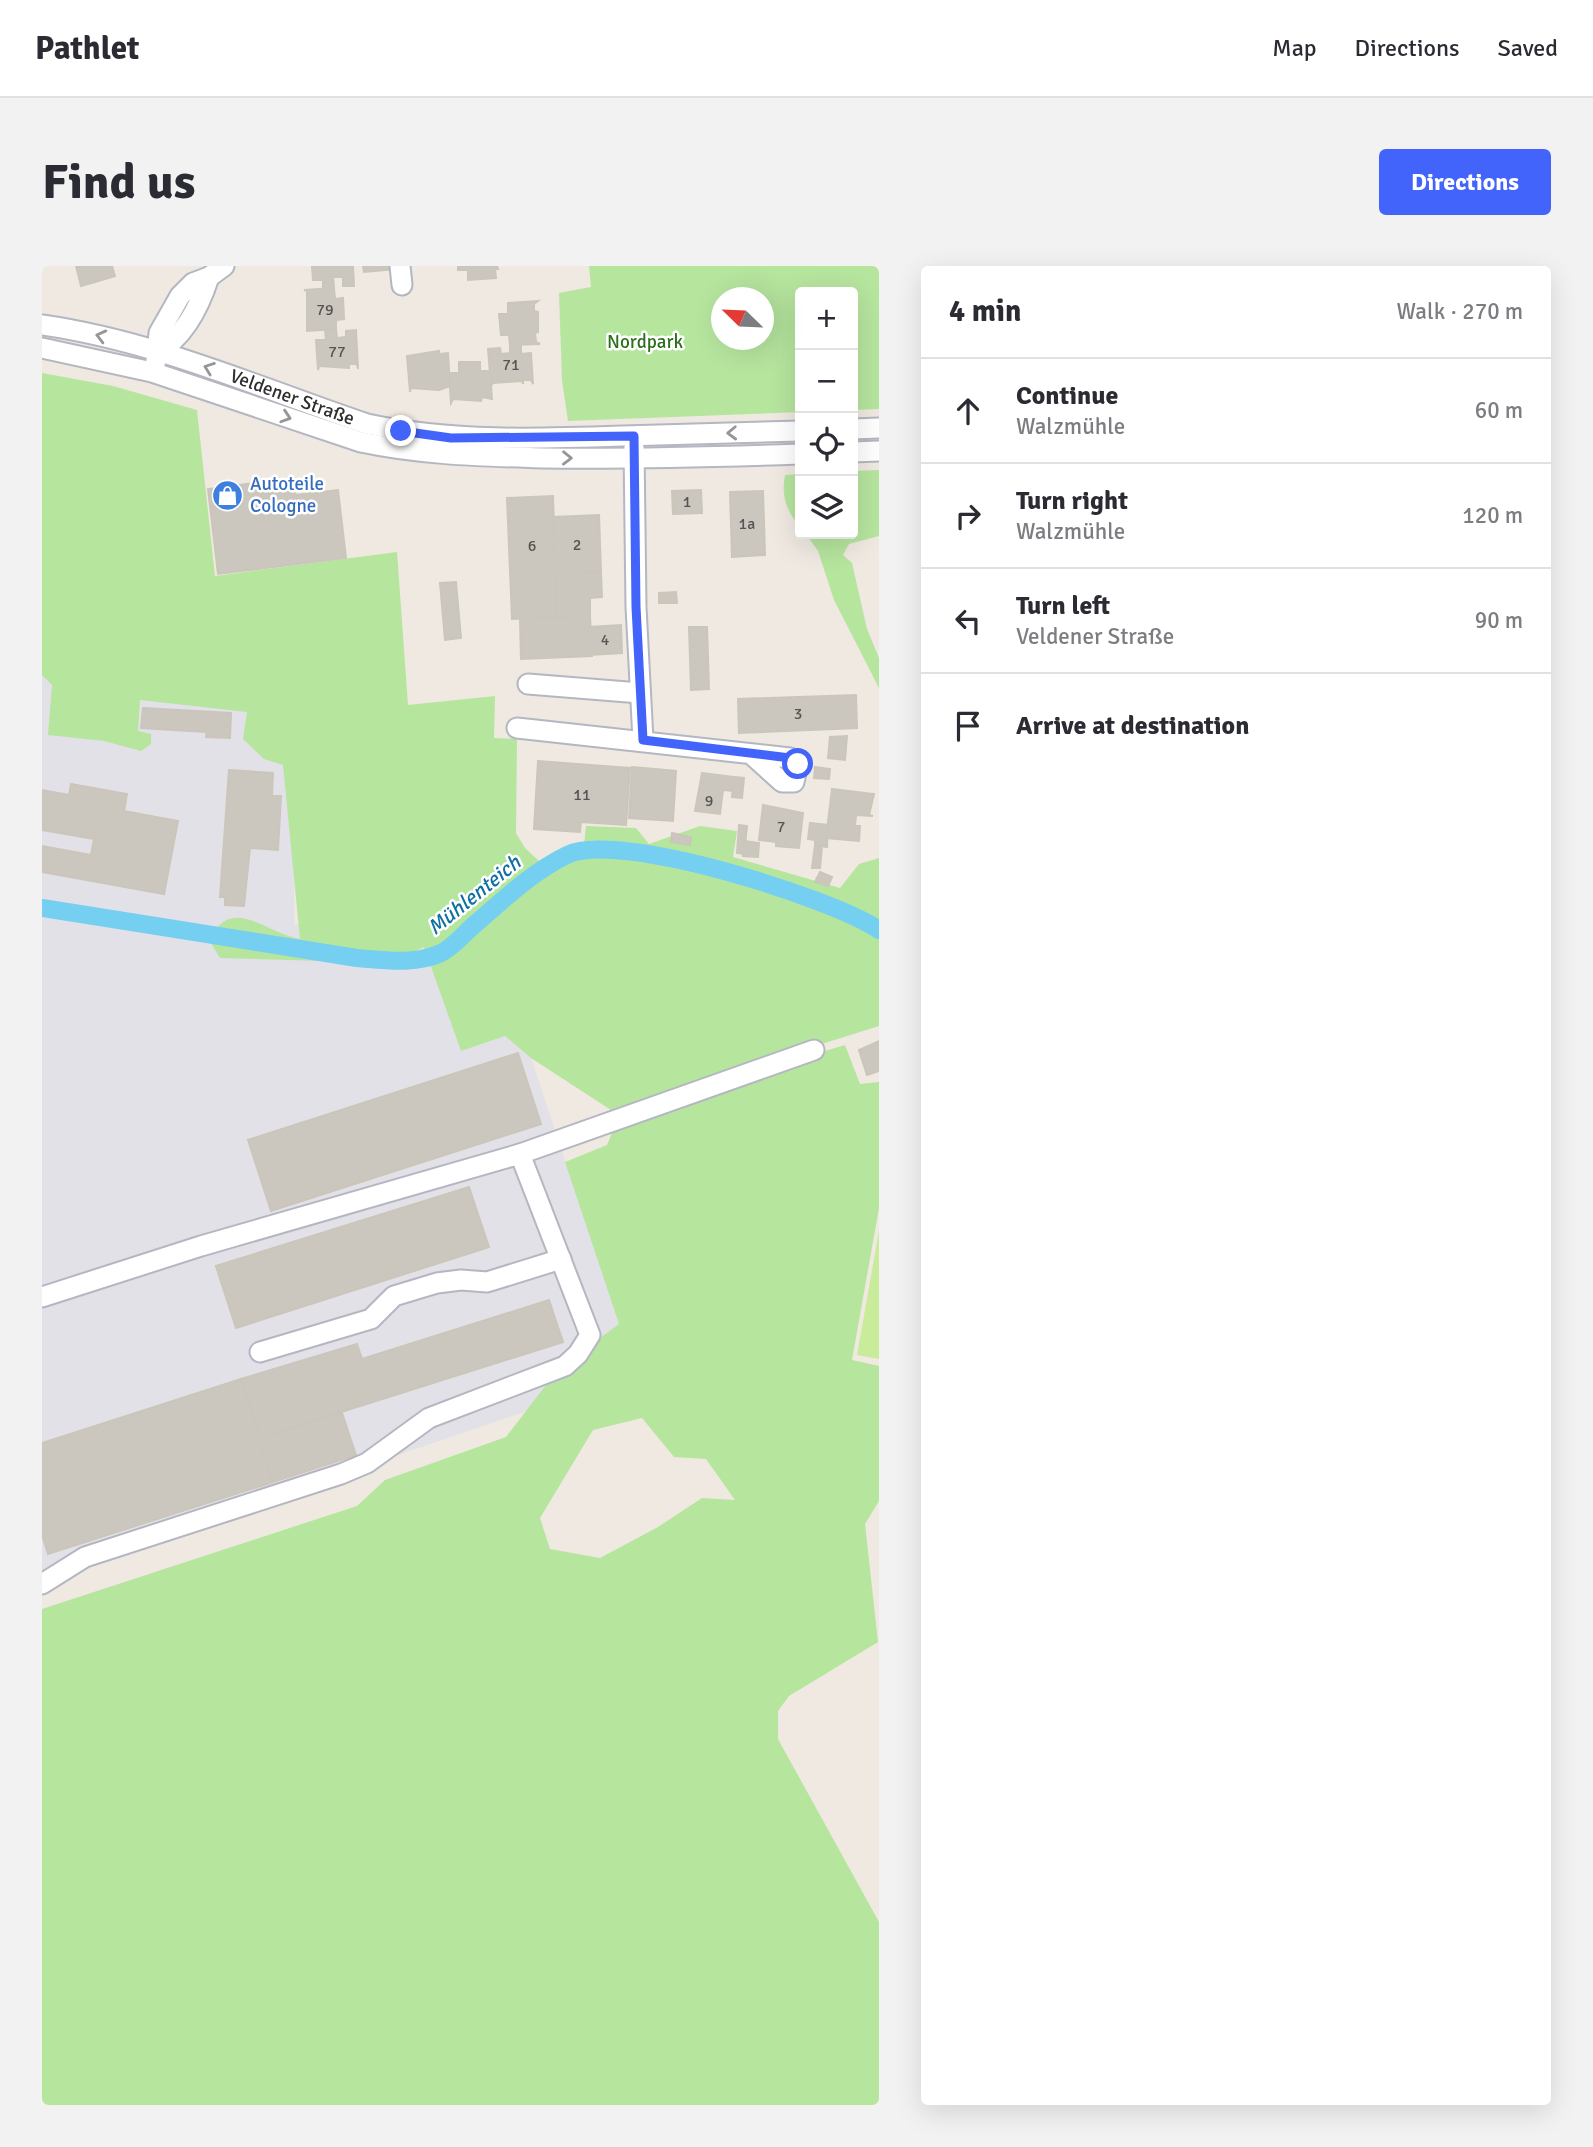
<!DOCTYPE html>
<html lang="en">
<head>
<meta charset="utf-8">
<style>
	:root { --surface:#fff; --page:#f2f2f3; --text:#2b2b33; --muted:#7c7c81; --line:#e1e1e2; --accent:#4264fb }
	body { margin:0; font-family:Signika,sans-serif; background:var(--page); color:var(--text) }
	.controls { position:absolute; right:21px; top:21px; display:grid; overflow:hidden; border-radius:7px; box-shadow:0 7px 28px #0002 }
	.controls button { width:63px; height:63px; display:grid; place-items:center; padding:0; border:0; border-bottom:2px solid var(--line); background:var(--surface); color:var(--text); font:35px sans-serif }
	.compass { position:absolute; left:669px; top:21px; width:63px; height:63px; border-radius:50%; background:var(--surface); box-shadow:0 7px 28px #0002; rotate:293deg }
	.stop { position:absolute; width:21px; height:21px; margin:-16px; border:5px solid #4264fb; border-radius:50%; background:#fff }
	.stop.end { background:#4264fb; border-color:#fff; box-shadow:0 2px 7px #0008 }
	.list { margin:0; padding:0; list-style:none }
	h2 { display:flex; justify-content:space-between; align-items:center; height:91px; margin:0; padding:0 28px; font-size:30px }
	h2 small { font-size:23px; font-weight:400; color:var(--muted) }
	.list li { display:grid; grid-template-columns:46px 1fr auto; gap:21px; align-items:center; box-sizing:border-box; height:105px; padding:0 28px; border-top:2px solid var(--line) }
	.list b { display:block; font-size:26px; white-space:nowrap }
	.list p { margin:0; font-size:23px; white-space:nowrap; color:var(--muted) }
	.list em { font-size:23px; font-style:normal; color:var(--muted) }
	.icon { flex:none; width:38px; height:38px; fill:none; stroke:currentColor; stroke-width:2; stroke-linecap:round; stroke-linejoin:round }
	.map { position:relative; flex:none; width:837px; height:1839px; overflow:hidden; border-radius:7px }
	header { display:flex; align-items:center; gap:42px; box-sizing:border-box; height:98px; padding:0 35px; background:var(--surface); border-bottom:2px solid var(--line) }
	header strong { font-size:33px }
	nav { display:flex; gap:38px; margin-inline-start:auto; font-size:24px }
	.intro { display:flex; align-items:center; justify-content:space-between; box-sizing:border-box; height:168px; padding:0 42px }
	h1 { margin:0; font-size:49px }
	.button { padding:18px 32px; border-radius:7px; background:var(--accent); color:#fff; font-size:24px; font-weight:700 }
	main { display:flex; gap:42px; padding:0 42px }
	aside { flex:1; background:var(--surface); border-radius:7px; box-shadow:0 7px 28px #0002 }
	.map>svg:first-child { display:block }
	.industrial { fill:#e3e1e8 }
	.green { fill:#b6e59e; fill-rule:evenodd }
	.pitch { fill:#c9ec9a }
	.lines { fill:none; stroke-linecap:round; stroke-linejoin:round }
	.canal { stroke:#75cff0; stroke-width:18 }
	.building { fill:#cbc7bf; stroke:#cbc5ba; stroke-width:2 }
	.minor-casing { stroke:#b4b7c1; stroke-width:23 }
	.minor { stroke:#fff; stroke-width:19 }
	.oneway { stroke:#969696 }
	.route { stroke:#4264fb; stroke-width:9 }
	.labels { text-anchor:middle; dominant-baseline:central; stroke-width:5; stroke-linejoin:round; paint-order:stroke }
	.number-label { font-size:16px; fill:#555452 }
	.park-label { font-size:19px; fill:#2c6e1b; stroke:#fff }
	.street-label { font-size:19px; fill:#2e2e2e; stroke:#fff }
	.shop-label { font-size:19px; fill:#366cbe; stroke:#fff; text-anchor:start }
	.water-label { font-size:21px; font-style:italic; fill:#0d6fa3; stroke:#fff }
</style>
</head>
<body>
<header>
<strong>Pathlet</strong>
<nav><a>Map</a><a>Directions</a><a>Saved</a></nav>
</header>
<div class="intro"><h1>Find us</h1><a class="button">Directions</a></div>
<main>
<div class="map">
<svg width="837" height="1839" viewBox="0 0 837 1839">
	<rect width="100%" height="100%" fill="#efe9e1"/>
	<path class="industrial" d="M 0,365 L 254,448 L 252,659 L 434,626 L 594,1108 L 0,1310 Z"/>
	<g class="green">
		<path d="M 547,0 L 837,0 L 837,143 L 811,144 L 811,26 L 758,26 L 758,146 L 526,155 L 520,114 L 517,27 L 549,21 ZM 680,32 L 722,32 L 722,74 L 680,74 Z"/>
		<path d="M 0,107 L 71,120 L 155,144 L 173,310 L 355,286 L 366,439 L 453,430 L 452,472 L 475,473 L 474,567 L 483,582 L 497,595 L 524,581 L 542,579 L 544,560 L 594,562 L 607,578 L 658,560 L 695,565 L 691,591 L 798,622 L 817,598 L 837,592 L 837,760 L 569,844 L 489,792 L 463,770 L 419,785 L 382,681 L 341,701 L 280,695 L 178,692 L 167,674 C 191,628 222,667 258,673 L 241,499 L 222,493 L 201,473 L 205,446 L 98,434 L 96,465 L 109,468 L 109,478 L 99,485 L 62,475 L 6,469 L 10,419 L 0,409 Z"/>
		<path d="M 837,204 L 837,270 L 807,278 L 801,289 L 810,297 L 825,363 L 837,392 L 837,422 L 792,334 L 776,285 L 764,268 L 811,268 L 811,205 Z"/>
		<path d="M 758,208 L 758,261 C 744,245 739,229 743,209 Z"/>
		<path d="M 803,779 L 818,818 L 837,816 L 837,942 L 810,1094 L 837,1100 L 837,1235 L 823,1258 L 836,1376 L 747,1430 L 736,1445 L 736,1473 L 837,1656 L 837,1839 L 0,1839 L 0,1343 L 315,1240 L 343,1214 L 464,1171 L 517,1102 L 577,1058 L 523,896 L 565,879 L 574,857 L 572,848 ZM 600,1152 L 632,1191 L 664,1193 L 693,1234 L 660,1232 L 616,1261 L 558,1292 L 508,1283 L 498,1252 L 551,1164 Z"/>
	</g>
	<path class="pitch" d="M 837,965 L 837,1093 L 815,1089 Z"/>
	<g class="lines">
		<path class="canal" d="M 0,642 L 315,692 C 342,694 373,699 399,687 C 411,681 422,668 432,659 C 461,634 490,606 525,589 C 576,564 790,632 837,664"/>
	</g>
	<g class="building">
		<path d="M 34,0 L 49,0 L 53,16 L 39,20 Z"/>
		<path d="M 49,0 L 70,0 L 73,10 L 53,16 Z"/>
		<path d="M 270,0 L 311,0 L 312,20 L 301,20 L 301,11 L 291,11 L 292,22 L 281,23 L 281,14 L 271,14 Z"/>
		<path d="M 321,0 L 354,0 L 354,3 L 322,6 Z"/>
		<path d="M 416,0 L 455,0 L 456,3 L 453,3 L 454,12 L 426,14 L 426,4 L 416,4 Z"/>
		<path d="M 292,22 L 293,33 L 301,32 L 302,53 L 294,54 L 294,63 L 265,65 L 265,25 L 262,24 Z"/>
		<path d="M 496,35 L 492,38 L 492,45 L 496,46 L 496,66 L 493,67 L 494,76 L 498,78 L 468,79 L 467,69 L 459,69 L 457,48 L 466,48 L 466,37 Z"/>
		<path d="M 294,63 L 295,72 L 304,71 L 304,65 L 314,64 L 316,103 L 315,98 L 307,98 L 307,102 L 277,100 L 276,104 L 274,74 L 284,74 L 283,64 Z"/>
		<path d="M 479,78 L 479,88 L 489,87 L 491,118 L 489,114 L 481,114 L 481,118 L 480,115 L 451,117 L 449,120 L 446,83 L 458,82 L 459,88 L 468,87 L 468,79 Z"/>
		<path d="M 397,85 L 397,88 L 406,87 L 408,120 L 397,124 L 369,122 L 368,126 L 365,90 Z"/>
		<path d="M 417,96 L 438,96 L 438,105 L 448,105 L 450,133 L 440,131 L 439,135 L 411,133 L 409,137 L 407,107 L 417,107 Z"/>
		<path d="M 251,212 L 253,229 L 296,224 L 304,292 L 176,308 L 166,223 Z"/>
		<path d="M 659,224 L 660,247 L 631,248 L 630,225 Z"/>
		<path d="M 721,225 L 723,289 L 690,291 L 688,226 Z"/>
		<path d="M 511,230 L 515,351 L 470,353 L 465,232 Z"/>
		<path d="M 557,249 L 559,306 L 513,308 L 511,251 Z"/>
		<path d="M 559,306 L 560,331 L 548,332 L 548,350 L 515,351 L 513,308 Z"/>
		<path d="M 414,316 L 419,372 L 403,374 L 398,317 Z"/>
		<path d="M 634,326 L 635,337 L 617,337 L 617,327 Z"/>
		<path d="M 548,350 L 550,390 L 479,393 L 478,353 Z"/>
		<path d="M 579,359 L 580,387 L 548,389 L 547,361 Z"/>
		<path d="M 647,361 L 665,361 L 667,423 L 649,424 Z"/>
		<path d="M 814,429 L 815,462 L 697,467 L 696,433 Z"/>
		<path d="M 101,442 L 189,447 L 188,472 L 164,471 L 165,466 L 99,462 Z"/>
		<path d="M 805,470 L 803,494 L 786,492 L 788,471 Z"/>
		<path d="M 496,495 L 588,502 L 584,559 L 539,556 L 538,566 L 492,563 Z"/>
		<path d="M 590,501 L 634,505 L 631,555 L 587,552 Z"/>
		<path d="M 773,501 L 788,503 L 787,513 L 772,512 Z"/>
		<path d="M 187,504 L 231,507 L 230,530 L 239,530 L 236,584 L 208,582 L 202,640 L 183,639 L 183,631 L 178,631 Z"/>
		<path d="M 660,507 L 692,511 L 691,525 L 681,524 L 678,548 L 653,545 Z"/>
		<path d="M 692,511 L 702,512 L 700,532 L 690,531 Z"/>
		<path d="M 29,518 L 85,528 L 82,545 L 136,555 L 122,628 L 0,606 L 0,580 L 49,589 L 52,573 L 0,564 L 0,524 L 27,529 Z"/>
		<path d="M 790,523 L 832,528 L 827,549 L 831,550 L 814,549 L 813,560 L 818,560 L 817,575 L 784,572 Z"/>
		<path d="M 721,539 L 761,547 L 757,582 L 734,580 L 734,576 L 717,574 Z"/>
		<path d="M 768,557 L 786,559 L 785,581 L 773,579 L 773,574 L 766,573 Z"/>
		<path d="M 697,559 L 705,560 L 702,588 L 695,587 Z"/>
		<path d="M 630,567 L 649,571 L 648,579 L 629,576 Z"/>
		<path d="M 703,575 L 717,577 L 716,591 L 701,590 Z"/>
		<path d="M 773,579 L 780,580 L 778,602 L 770,602 Z"/>
		<path d="M 778,606 L 790,611 L 786,620 L 773,616 Z"/>
		<path d="M 837,775 L 837,805 L 825,809 L 817,784 Z"/>
		<path d="M 476,787 L 499,858 L 229,945 L 206,874 Z"/>
		<path d="M 427,921 L 447,981 L 194,1062 L 174,1000 Z"/>
		<path d="M 507,1034 L 521,1076 L 217,1172 L 199,1113 L 315,1078 L 320,1093 Z"/>
		<path d="M 199,1113 L 231,1216 L 6,1288 L 0,1269 L 0,1177 Z"/>
		<path d="M 300,1147 L 314,1189 L 231,1216 L 217,1172 Z"/>
	</g>
	<g class="lines">
		<defs>
			<g id="minor">
				<path d="M 358,0 L 360,19"/>
				<path id="s1" d="M 0,59 C 113,75 218,122 325,158 C 411,176 495,173 581,170 C 640,168 699,167 758,165"/>
				<path d="M 0,82 L 110,106 L 319,176 C 380,189 439,190 501,192 C 587,193 672,191 758,188"/>
				<path d="M 117,85 C 143,70 158,39 167,11"/>
				<path d="M 114,95 L 117,67 L 138,30 L 151,17 L 167,11 L 182,0"/>
				<path d="M 811,163 L 837,162"/>
				<path d="M 592,181 L 594,341 L 601,474"/>
				<path d="M 811,186 L 837,185"/>
				<path d="M 486,418 L 598,427"/>
				<path d="M 475,462 L 748,492 L 756,498 L 752,516 L 740,516 L 709,488"/>
				<path d="M 478,888 L 772,784"/>
				<path d="M 0,1031 L 159,980 L 478,888 L 548,1069 L 536,1088 L 523,1100 L 387,1152 L 325,1197 L 299,1208 L 43,1291 L 0,1318"/>
				<path d="M 218,1086 L 329,1053 L 352,1030 L 395,1017 L 419,1014 L 445,1016 L 519,993"/>
			</g>
		</defs>
		<use href="#minor" class="minor-casing"/>
		<use href="#minor" class="minor"/>
	</g>
	<defs><path id="oneway-chevron" d="M-2-3.5L2.5 0L-2 3.5" fill="none" stroke-width="1.6" stroke-linecap="round" stroke-linejoin="round" transform="scale(1.75)"/></defs>
	<g class="oneway">
		<use href="#oneway-chevron" transform="translate(59 70) rotate(-166)"/>
		<use href="#oneway-chevron" transform="translate(167 102) rotate(-160)"/>
		<use href="#oneway-chevron" transform="translate(244 151) rotate(18)"/>
		<use href="#oneway-chevron" transform="translate(690 167) rotate(178)"/>
		<use href="#oneway-chevron" transform="translate(525 192) rotate(1)"/>
	</g>
	<g class="lines">
		<path class="route" d="M 359,165 L 409,172 L 592,170 L 594,341 L 601,474 L 748,492 L 756,498"/>
	</g>
	<defs>
		<symbol id="shop-disc" viewBox="-11 -11 22 22"><circle r="9.5" fill="#3f7fe0" stroke="#fff"/><path d="M-5-2.5h2.3a2.7 3.5 0 0 1 5.4 0H5L5.5 6h-11ZM-1.5-2.5h3a1.5 2.3 0 0 0-3 0Z" fill="#fff"/></symbol>
	</defs>
	<g fill-rule="evenodd">
		<use href="#shop-disc" x="168" y="212" width="35" height="35"/>
	</g>
	<g class="labels">
		<g class="number-label">
			<text x="283" y="44">79</text>
			<text x="295" y="86">77</text>
			<text x="469" y="99">71</text>
			<text x="645" y="236">1</text>
			<text x="705" y="258">1a</text>
			<text x="535" y="279">2</text>
			<text x="490" y="280">6</text>
			<text x="563" y="374">4</text>
			<text x="756" y="448">3</text>
			<text x="540" y="529">11</text>
			<text x="667" y="535">9</text>
			<text x="739" y="561">7</text>
		</g>
		<g class="park-label">
			<text x="603" y="76">Nordpark</text>
		</g>
		<g class="street-label">
			<text stroke="none"><textPath href="#s1" startOffset="261">Veldener Straße</textPath></text>
		</g>
		<g class="shop-label">
			<text x="208" y="218">Autoteile<tspan x="208" dy="22">Cologne</tspan></text>
		</g>
		<g class="water-label">
			<text transform="translate(432 629) rotate(-39)">Mühlenteich</text>
		</g>
	</g>
</svg>
<div class="controls">
<button>+</button>
<button>−</button>
<button><svg class="icon" aria-label="locate" viewBox="0 0 24 24"><circle cx="12" cy="12" r="6"/><path d="M12 2v4M12 18v4M2 12h4M18 12h4"/></svg></button>
<button><svg class="icon" aria-label="layers" viewBox="0 0 24 24"><path d="M12 4l9 5-9 5-9-5zM3 14l9 5 9-5"/></svg></button>
</div>
<svg class="compass" viewBox="-18 -18 36 36"><path d="M0-13l5 13h-10z" fill="#e53935"/><path d="M0 13l5-13h-10z" fill="#7c7c81"/></svg>
<div class="stop" style="left:756px;top:498px"></div>
<div class="stop end" style="left:359px;top:165px"></div>
</div>
<aside>
<h2>4 min<small>Walk · 270 m</small></h2>
<ul class="list">
<li><svg class="icon" aria-label="ahead" viewBox="0 0 24 24"><path d="M12 20V5M6 11l6-6 6 6"/></svg><div><b>Continue</b><p>Walzmühle</p></div><em>60 m</em></li>
<li><svg class="icon" aria-label="right" viewBox="0 0 24 24"><path d="M7 20v-9h11M14 6l5 5-5 5"/></svg><div><b>Turn right</b><p>Walzmühle</p></div><em>120 m</em></li>
<li><svg class="icon" aria-label="left" viewBox="0 0 24 24"><path d="M17 20v-9H6M10 6l-5 5 5 5"/></svg><div><b>Turn left</b><p>Veldener Straße</p></div><em>90 m</em></li>
<li><svg class="icon" aria-label="arrive" viewBox="0 0 24 24"><path d="M6 21V4h12l-3 4 3 4H6"/></svg><div><b>Arrive at destination</b></div></li>
</ul>
</aside>
</main>
</body>
</html>
